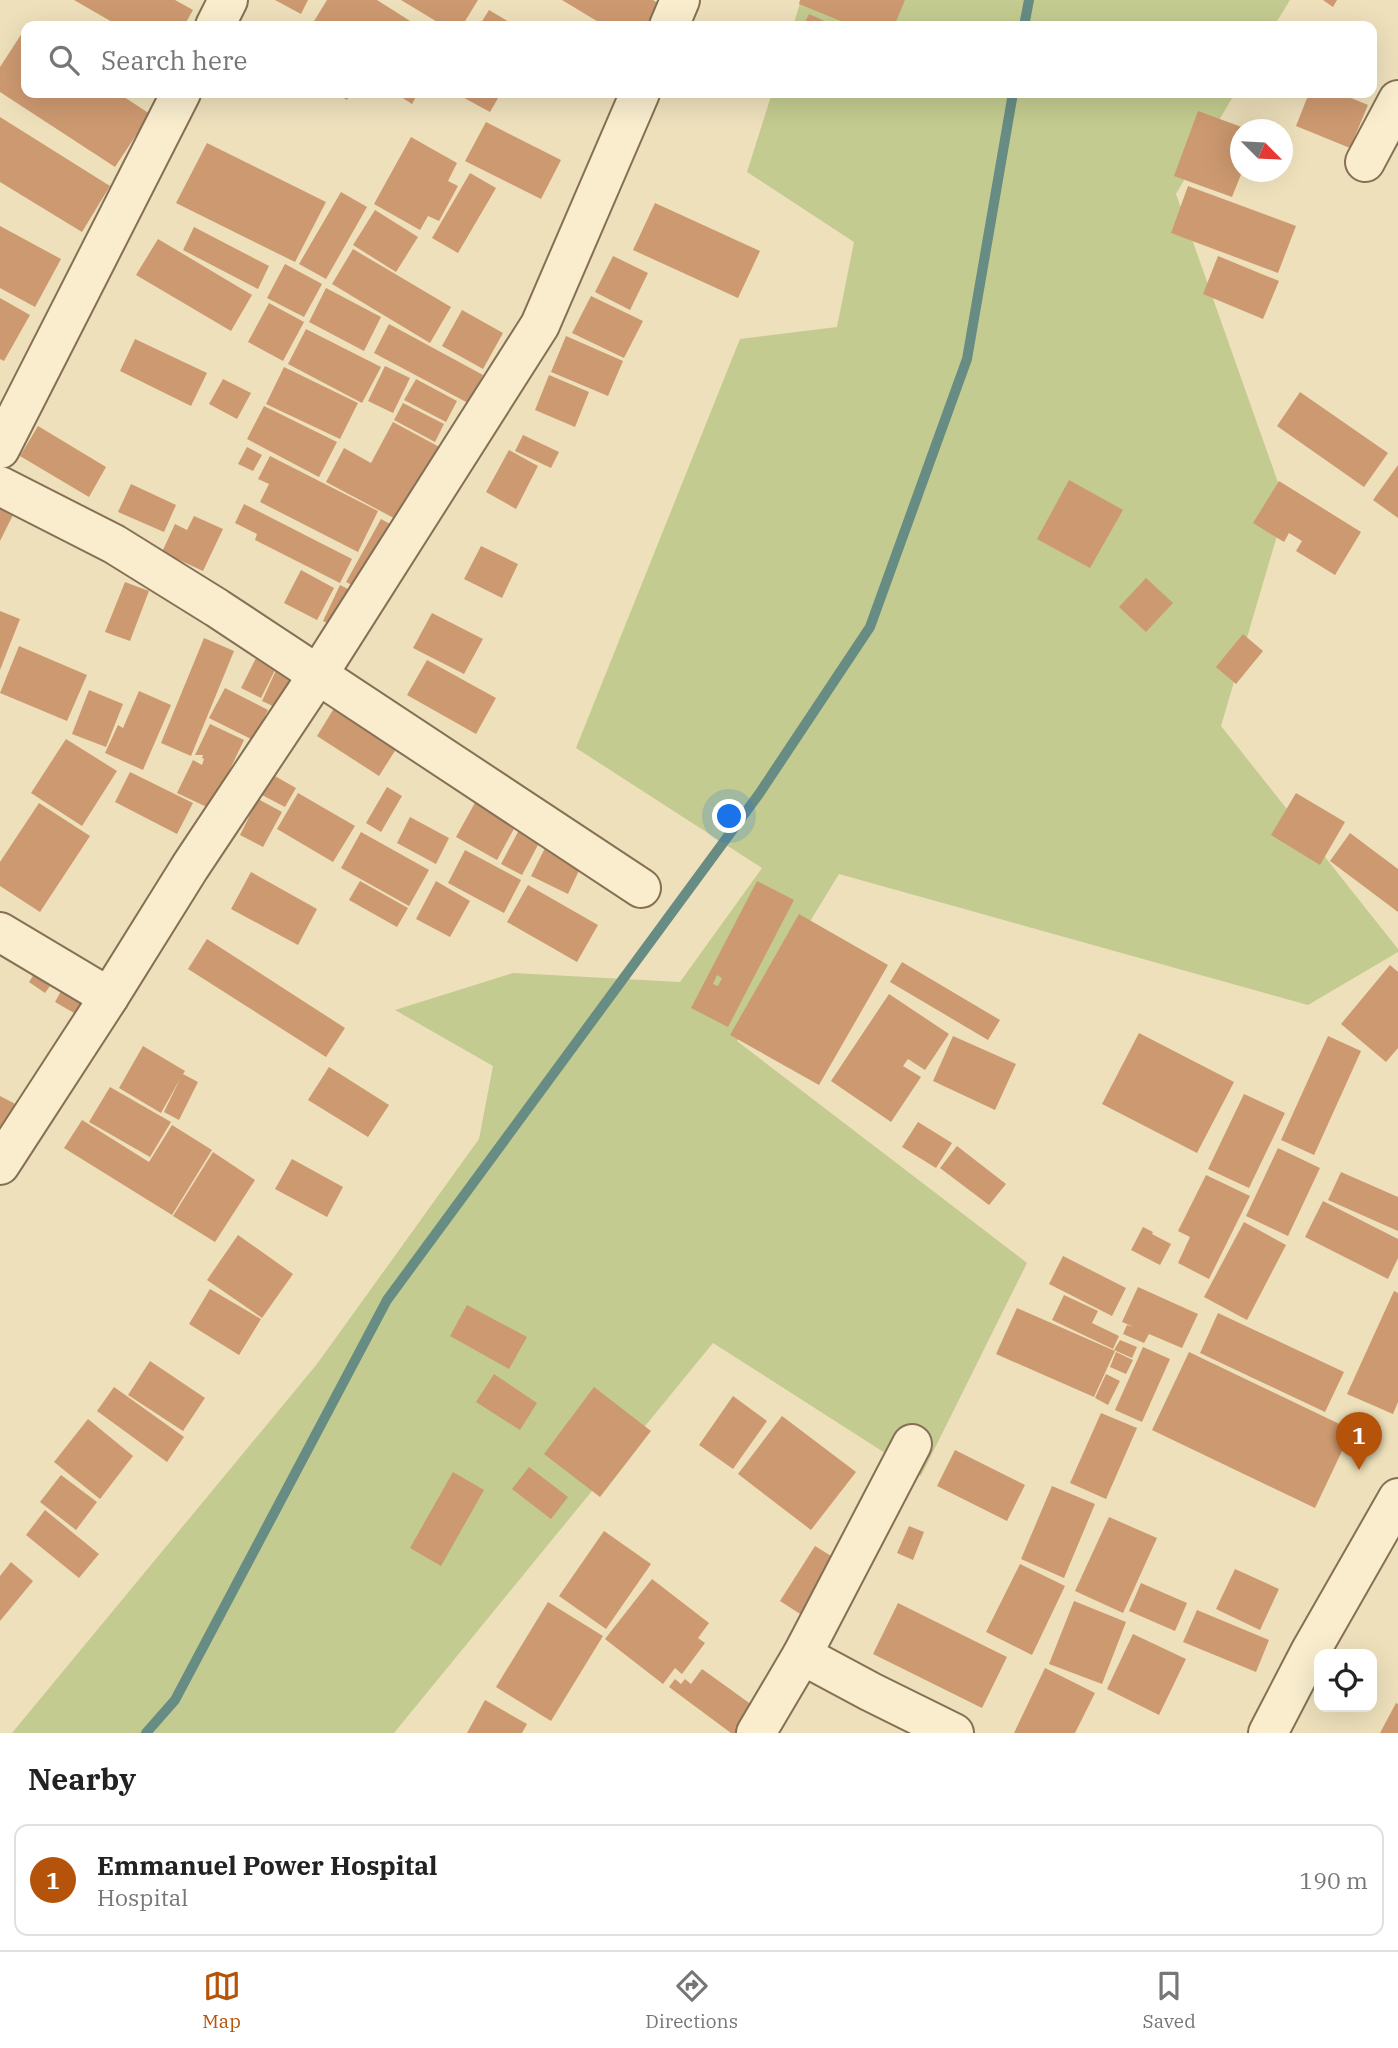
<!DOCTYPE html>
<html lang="en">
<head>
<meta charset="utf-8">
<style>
	:root { --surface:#fff; --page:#f6f6f6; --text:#222; --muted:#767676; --line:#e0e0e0; --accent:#b45309 }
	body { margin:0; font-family:"IBM Plex Serif",serif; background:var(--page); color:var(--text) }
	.controls { position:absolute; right:21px; bottom:21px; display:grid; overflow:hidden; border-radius:14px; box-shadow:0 7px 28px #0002 }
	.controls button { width:63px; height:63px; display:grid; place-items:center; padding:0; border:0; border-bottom:2px solid var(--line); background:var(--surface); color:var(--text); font:35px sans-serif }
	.compass { position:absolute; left:1230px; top:119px; width:63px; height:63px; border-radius:50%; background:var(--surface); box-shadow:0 7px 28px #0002; rotate:114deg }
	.you { position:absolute; left:730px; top:817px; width:24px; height:24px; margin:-18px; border:5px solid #fff; border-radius:50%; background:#1a73e8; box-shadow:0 0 0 10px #1a73e833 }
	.badge { display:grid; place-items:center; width:46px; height:46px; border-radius:50%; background:var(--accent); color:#fff; font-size:23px; font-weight:700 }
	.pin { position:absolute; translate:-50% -58px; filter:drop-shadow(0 2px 4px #0008) }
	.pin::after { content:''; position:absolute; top:37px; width:24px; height:21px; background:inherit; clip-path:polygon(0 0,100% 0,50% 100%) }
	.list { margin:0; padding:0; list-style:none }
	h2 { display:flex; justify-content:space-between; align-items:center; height:91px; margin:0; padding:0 28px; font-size:30px }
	h2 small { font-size:23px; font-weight:400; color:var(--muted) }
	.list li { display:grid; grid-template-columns:46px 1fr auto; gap:21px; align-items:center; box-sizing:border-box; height:112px; margin:0 14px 14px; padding:0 14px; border:2px solid var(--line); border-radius:14px }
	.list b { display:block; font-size:26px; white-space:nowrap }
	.list p { margin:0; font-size:23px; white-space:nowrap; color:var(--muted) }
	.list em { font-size:23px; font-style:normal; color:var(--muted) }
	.icon { flex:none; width:38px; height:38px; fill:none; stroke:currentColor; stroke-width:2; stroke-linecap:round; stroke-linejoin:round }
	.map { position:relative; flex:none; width:1398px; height:1733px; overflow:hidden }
	.search { position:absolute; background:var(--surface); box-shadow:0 7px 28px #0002; left:21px; right:21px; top:21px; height:77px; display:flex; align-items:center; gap:18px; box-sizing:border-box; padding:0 24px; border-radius:14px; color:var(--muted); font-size:26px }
	.sheet { height:217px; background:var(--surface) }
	nav { display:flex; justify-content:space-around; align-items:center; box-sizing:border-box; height:98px; border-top:2px solid var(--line); background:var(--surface); font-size:19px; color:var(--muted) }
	nav a { display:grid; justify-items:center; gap:4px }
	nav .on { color:var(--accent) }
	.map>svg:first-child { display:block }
	.green { fill:#c3cb90 }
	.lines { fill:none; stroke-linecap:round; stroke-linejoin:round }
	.stream { stroke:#678c84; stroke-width:10 }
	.building { fill:#cd9970; fill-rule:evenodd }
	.minor-casing { stroke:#857055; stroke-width:42 }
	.minor { stroke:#f9edce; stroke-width:38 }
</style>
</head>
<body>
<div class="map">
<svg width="1398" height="1733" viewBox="0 0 1398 1733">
	<rect width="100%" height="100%" fill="#eee0bb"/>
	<g class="green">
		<path d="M 801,0 L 1290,0 L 1274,26 L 793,26 Z"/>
		<path d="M 772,93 L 1235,93 L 1176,194 L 1286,505 L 1221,726 L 1398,949 L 1398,952 L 1308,1005 L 839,874 L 737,1041 L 1027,1263 L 921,1476 L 713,1343 L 394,1733 L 12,1733 L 317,1364 L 479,1139 L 493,1066 L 395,1010 L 513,973 L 680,982 L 762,868 L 576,748 L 740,339 L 837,327 L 854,242 L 747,172 Z"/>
	</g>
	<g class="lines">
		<g class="stream">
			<path d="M 1024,26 L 1029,0"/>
			<path d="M 146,1733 L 175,1700 L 387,1300 L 759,794 L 870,627 L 967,359 L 1013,93"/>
		</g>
	</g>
	<g class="building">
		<path d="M 74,0 L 175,0 L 193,10 L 184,26 L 119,26 Z"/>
		<path d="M 275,0 L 308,0 L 301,14 Z"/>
		<path d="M 327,0 L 377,0 L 418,26 L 311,26 Z"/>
		<path d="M 401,0 L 478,0 L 462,26 L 444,26 Z"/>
		<path d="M 562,0 L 653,0 L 659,4 L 646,26 L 605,26 Z"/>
		<path d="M 800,0 L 905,0 L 894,26 L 853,26 L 799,4 Z"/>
		<path d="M 1323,0 L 1337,0 L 1333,7 Z"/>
		<path d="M 489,10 L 516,26 L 479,26 Z"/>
		<path d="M 809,14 L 836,26 L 803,26 Z"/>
		<path d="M 24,30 L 26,32 L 26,93 L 118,93 L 150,114 L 115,167 L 0,92 L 0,67 Z"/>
		<path d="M 336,93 L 351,93 L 347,100 Z"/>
		<path d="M 395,93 L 418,93 L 412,104 Z"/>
		<path d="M 455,93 L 501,93 L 490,112 Z"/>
		<path d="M 1309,93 L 1339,93 L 1368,105 L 1350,148 L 1296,126 Z"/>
		<path d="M 1198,111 L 1247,129 L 1240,130 L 1240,172 L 1242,172 L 1232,197 L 1174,176 Z"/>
		<path d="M 0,117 L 110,186 L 82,232 L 0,182 Z"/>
		<path d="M 486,122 L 561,160 L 541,199 L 465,161 Z"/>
		<path d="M 411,137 L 457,163 L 448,181 L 458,186 L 439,221 L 428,216 L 420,230 L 374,204 Z"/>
		<path d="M 207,143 L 326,202 L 295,262 L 176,203 Z"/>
		<path d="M 470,173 L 496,188 L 458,253 L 432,238 Z"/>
		<path d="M 1188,186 L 1296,226 L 1278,273 L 1171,233 Z"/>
		<path d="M 341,192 L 367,207 L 326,279 L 299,264 Z"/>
		<path d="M 655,203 L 760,251 L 738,298 L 633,250 Z"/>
		<path d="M 375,210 L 418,237 L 396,272 L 353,245 Z"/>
		<path d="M 0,226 L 61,259 L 35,307 L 0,288 Z"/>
		<path d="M 194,227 L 269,266 L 258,289 L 183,250 Z"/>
		<path d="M 158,239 L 252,295 L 231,331 L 136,275 Z"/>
		<path d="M 353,249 L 451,307 L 430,343 L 332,284 Z"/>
		<path d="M 613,256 L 648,273 L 630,310 L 595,292 Z"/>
		<path d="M 1218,256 L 1279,281 L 1263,319 L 1203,294 Z"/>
		<path d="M 285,264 L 322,284 L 304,317 L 267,298 Z"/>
		<path d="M 326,288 L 381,317 L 364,351 L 309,322 Z"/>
		<path d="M 591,296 L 643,321 L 624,358 L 572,333 Z"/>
		<path d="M 0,298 L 30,315 L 4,361 L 0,359 Z"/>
		<path d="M 269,303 L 304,322 L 283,361 L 248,342 Z"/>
		<path d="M 462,310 L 503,333 L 483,369 L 442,346 Z"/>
		<path d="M 389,324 L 483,375 L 468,403 L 374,353 Z"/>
		<path d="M 306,329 L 381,367 L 362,403 L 288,364 Z"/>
		<path d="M 566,336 L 623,361 L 608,396 L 551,372 Z"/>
		<path d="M 135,339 L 207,373 L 191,406 L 120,371 Z"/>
		<path d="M 385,366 L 410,378 L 393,413 L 368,401 Z"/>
		<path d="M 284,367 L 358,403 L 340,439 L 266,404 Z"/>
		<path d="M 549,375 L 589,392 L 575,427 L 535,410 Z"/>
		<path d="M 223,379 L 251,393 L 237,419 L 209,404 Z"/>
		<path d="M 416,379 L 457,401 L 446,422 L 404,400 Z"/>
		<path d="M 1300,392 L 1388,453 L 1364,487 L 1277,426 Z"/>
		<path d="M 403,403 L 444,424 L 435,442 L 394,420 Z"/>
		<path d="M 264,406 L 337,442 L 319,477 L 247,439 Z"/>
		<path d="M 393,422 L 445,450 L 405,524 L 326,482 L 344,448 L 371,463 Z"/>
		<path d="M 38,426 L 106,467 L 89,497 L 20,456 Z"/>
		<path d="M 523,435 L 559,452 L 551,468 L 515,451 Z"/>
		<path d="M 247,447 L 262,455 L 253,471 L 238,464 Z"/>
		<path d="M 509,450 L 538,466 L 516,509 L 486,492 Z"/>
		<path d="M 270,456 L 378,511 L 358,552 L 260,502 L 269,484 L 258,479 Z"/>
		<path d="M 1398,465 L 1398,518 L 1373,500 Z"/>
		<path d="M 1069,480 L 1123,510 L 1090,568 L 1037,539 Z"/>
		<path d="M 1279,481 L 1361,532 L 1335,575 L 1296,551 L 1302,541 L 1289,533 L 1284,542 L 1253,523 Z"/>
		<path d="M 131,484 L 176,505 L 164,532 L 118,512 Z"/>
		<path d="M 0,499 L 17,507 L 0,541 Z"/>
		<path d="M 244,504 L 352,559 L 340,583 L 255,540 L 257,534 L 235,523 Z"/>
		<path d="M 194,516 L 223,529 L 203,571 L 162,552 L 175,524 L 187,530 Z"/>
		<path d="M 381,519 L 401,530 L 367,593 L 346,582 Z"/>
		<path d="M 481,546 L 518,564 L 502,598 L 464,579 Z"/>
		<path d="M 301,570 L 334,588 L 317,620 L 284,603 Z"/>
		<path d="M 1146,578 L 1173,603 L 1146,632 L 1119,607 Z"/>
		<path d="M 125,582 L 149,591 L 130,641 L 105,632 Z"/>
		<path d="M 340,585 L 362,596 L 344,631 L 323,621 Z"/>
		<path d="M 0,611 L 20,619 L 0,670 Z"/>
		<path d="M 432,613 L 483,639 L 464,674 L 413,648 Z"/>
		<path d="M 1243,634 L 1263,651 L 1236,684 L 1216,667 Z"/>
		<path d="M 204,638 L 234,651 L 191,756 L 161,743 Z"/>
		<path d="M 19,646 L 87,675 L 67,721 L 0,693 Z"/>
		<path d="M 283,655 L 299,662 L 277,708 L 262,701 Z"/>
		<path d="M 257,656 L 277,666 L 261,698 L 241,688 Z"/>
		<path d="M 427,660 L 496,698 L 476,734 L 407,695 Z"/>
		<path d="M 225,688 L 268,710 L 253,740 L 209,718 Z"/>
		<path d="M 89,690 L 123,704 L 106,747 L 72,734 Z"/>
		<path d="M 139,691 L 171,705 L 143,770 L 105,753 L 118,725 L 123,728 Z"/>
		<path d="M 336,705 L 398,746 L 379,776 L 317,736 Z"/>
		<path d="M 210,724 L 244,740 L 211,809 L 177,793 L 193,760 L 202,765 L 204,759 L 202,758 L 203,755 L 195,755 Z"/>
		<path d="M 66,739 L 117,771 L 82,826 L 31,793 Z"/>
		<path d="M 130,772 L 193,803 L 177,834 L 115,802 Z"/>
		<path d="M 273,775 L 296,788 L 285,807 L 262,795 Z"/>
		<path d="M 387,787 L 402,796 L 381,832 L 366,823 Z"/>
		<path d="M 481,792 L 522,814 L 497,860 L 456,837 Z"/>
		<path d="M 298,793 L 355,826 L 333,862 L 277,829 Z"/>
		<path d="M 1296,793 L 1345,822 L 1320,865 L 1271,835 Z"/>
		<path d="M 258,799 L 282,812 L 263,847 L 240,835 Z"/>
		<path d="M 39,803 L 90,836 L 40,912 L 0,886 L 0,862 Z"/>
		<path d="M 410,817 L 449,838 L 436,864 L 397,843 Z"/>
		<path d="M 526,817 L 547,828 L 522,875 L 501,864 Z"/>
		<path d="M 361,832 L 429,870 L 409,906 L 341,868 Z"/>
		<path d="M 1350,833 L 1398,869 L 1398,912 L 1330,861 Z"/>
		<path d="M 547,844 L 583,862 L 568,894 L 531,876 Z"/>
		<path d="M 465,850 L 521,880 L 504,913 L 448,883 Z"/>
		<path d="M 251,872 L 317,909 L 298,945 L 231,909 Z"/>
		<path d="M 360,881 L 408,908 L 397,927 L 349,900 Z"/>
		<path d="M 436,881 L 470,901 L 450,937 L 416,919 Z"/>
		<path d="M 757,881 L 794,900 L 728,1027 L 691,1008 ZM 717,975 L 722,978 L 718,986 L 713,984 Z"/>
		<path d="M 528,885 L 598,925 L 577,962 L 507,922 Z"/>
		<path d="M 799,914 L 888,965 L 819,1085 L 730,1035 Z"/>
		<path d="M 207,939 L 345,1028 L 326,1057 L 188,969 Z"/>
		<path d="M 43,960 L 60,972 L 45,993 L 29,982 Z"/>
		<path d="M 902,962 L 1000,1020 L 988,1040 L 890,982 Z"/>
		<path d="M 1390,965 L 1398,972 L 1398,1048 L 1386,1062 L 1341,1024 Z"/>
		<path d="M 66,982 L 99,1001 L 88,1021 L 55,1002 Z"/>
		<path d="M 889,994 L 949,1034 L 925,1070 L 908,1059 L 903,1066 L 921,1077 L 891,1122 L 831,1081 Z"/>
		<path d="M 1139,1033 L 1234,1082 L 1197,1153 L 1102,1104 Z"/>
		<path d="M 953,1036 L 1016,1064 L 995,1110 L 933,1081 Z"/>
		<path d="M 1328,1036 L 1361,1051 L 1314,1155 L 1281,1140 Z"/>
		<path d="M 143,1046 L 185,1071 L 183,1074 L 198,1082 L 179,1120 L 164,1112 L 180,1079 L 161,1113 L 119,1088 Z"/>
		<path d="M 329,1067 L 389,1105 L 368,1137 L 308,1100 Z"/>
		<path d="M 110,1087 L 171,1122 L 150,1157 L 89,1122 Z"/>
		<path d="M 1244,1094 L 1285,1113 L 1249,1188 L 1208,1169 Z"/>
		<path d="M 0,1096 L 27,1110 L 0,1134 Z"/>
		<path d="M 82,1120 L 149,1162 L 172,1125 L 212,1150 L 172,1215 L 64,1148 Z"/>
		<path d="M 918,1122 L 952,1143 L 936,1168 L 902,1147 Z"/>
		<path d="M 957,1146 L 1006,1184 L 989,1205 L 940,1168 Z"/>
		<path d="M 1278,1148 L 1320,1168 L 1288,1236 L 1246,1216 Z"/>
		<path d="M 213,1152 L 255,1180 L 215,1242 L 173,1216 Z"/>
		<path d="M 292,1159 L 343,1187 L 327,1217 L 275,1189 Z"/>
		<path d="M 1341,1172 L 1398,1197 L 1398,1231 L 1328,1200 Z"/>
		<path d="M 1206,1175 L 1250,1196 L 1209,1279 L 1178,1263 L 1190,1237 L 1178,1231 Z"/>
		<path d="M 1323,1201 L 1398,1239 L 1398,1258 L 1388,1279 L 1305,1237 Z"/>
		<path d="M 1244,1222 L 1286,1245 L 1247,1320 L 1204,1297 Z"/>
		<path d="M 1143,1227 L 1153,1232 L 1152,1234 L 1171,1244 L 1160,1265 L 1131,1250 Z"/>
		<path d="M 238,1235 L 293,1274 L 262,1318 L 207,1280 Z"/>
		<path d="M 1063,1256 L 1126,1288 L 1112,1316 L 1049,1284 Z"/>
		<path d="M 1138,1287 L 1198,1314 L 1182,1348 L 1149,1334 L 1144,1343 L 1123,1334 L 1127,1325 L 1134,1327 L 1122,1322 Z"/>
		<path d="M 210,1289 L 261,1319 L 239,1355 L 189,1324 Z"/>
		<path d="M 1394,1291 L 1398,1293 L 1398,1402 L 1393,1414 L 1347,1394 Z"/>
		<path d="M 1064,1295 L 1098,1311 L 1092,1323 L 1119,1336 L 1113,1349 L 1052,1320 Z"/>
		<path d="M 467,1305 L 527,1337 L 509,1369 L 450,1336 Z"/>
		<path d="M 1017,1308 L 1115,1351 L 1094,1397 L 996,1354 Z"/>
		<path d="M 1218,1313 L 1344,1372 L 1325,1412 L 1200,1353 Z"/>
		<path d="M 1120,1340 L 1137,1347 L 1132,1358 L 1114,1350 Z"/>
		<path d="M 1143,1347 L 1170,1359 L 1142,1422 L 1115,1410 Z"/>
		<path d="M 1116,1352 L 1133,1360 L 1126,1374 L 1110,1367 Z"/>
		<path d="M 1189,1352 L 1352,1430 L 1315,1508 L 1152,1430 Z"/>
		<path d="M 150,1361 L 205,1398 L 183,1431 L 128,1395 Z"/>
		<path d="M 494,1374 L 537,1403 L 520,1430 L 476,1402 Z"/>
		<path d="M 1106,1374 L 1120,1381 L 1108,1405 L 1095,1398 Z"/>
		<path d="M 114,1387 L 184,1437 L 167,1462 L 97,1411 Z"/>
		<path d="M 594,1387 L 651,1431 L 600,1497 L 544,1454 Z"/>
		<path d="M 733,1396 L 767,1421 L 733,1469 L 699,1445 Z"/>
		<path d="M 1101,1413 L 1137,1428 L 1106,1499 L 1070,1483 Z"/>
		<path d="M 782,1416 L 856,1472 L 811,1530 L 738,1474 Z"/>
		<path d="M 88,1419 L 133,1456 L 100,1499 L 54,1462 Z"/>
		<path d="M 955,1450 L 1025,1485 L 1007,1521 L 937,1486 Z"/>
		<path d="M 529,1467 L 568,1497 L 551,1519 L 512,1489 Z"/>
		<path d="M 453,1472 L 484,1490 L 441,1566 L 410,1548 Z"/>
		<path d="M 61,1475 L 97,1502 L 76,1530 L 40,1502 Z"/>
		<path d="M 1052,1486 L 1095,1504 L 1064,1578 L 1021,1559 Z"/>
		<path d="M 45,1510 L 99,1554 L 79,1578 L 26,1535 Z"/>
		<path d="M 1109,1517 L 1157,1538 L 1123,1613 L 1075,1591 Z"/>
		<path d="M 909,1526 L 924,1532 L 913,1560 L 897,1553 Z"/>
		<path d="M 604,1531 L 651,1564 L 606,1629 L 559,1596 Z"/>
		<path d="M 815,1546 L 844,1564 L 808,1619 L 780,1601 Z"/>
		<path d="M 11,1562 L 33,1581 L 0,1621 L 0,1576 Z"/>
		<path d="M 1020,1564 L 1065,1586 L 1032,1655 L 986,1632 Z"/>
		<path d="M 1235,1569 L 1279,1589 L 1260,1630 L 1216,1609 Z"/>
		<path d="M 652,1579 L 709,1623 L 698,1638 L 705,1643 L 682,1674 L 675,1668 L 663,1684 L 605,1639 Z"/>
		<path d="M 1141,1583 L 1187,1603 L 1175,1631 L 1129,1611 Z"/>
		<path d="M 1074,1601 L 1126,1622 L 1102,1684 L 1049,1664 Z"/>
		<path d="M 548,1602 L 603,1636 L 551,1721 L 496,1687 Z"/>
		<path d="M 898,1603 L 1007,1657 L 982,1708 L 873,1654 Z"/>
		<path d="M 1197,1610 L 1269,1640 L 1256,1672 L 1183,1642 Z"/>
		<path d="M 1133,1634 L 1186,1659 L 1159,1715 L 1107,1689 Z"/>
		<path d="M 1045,1668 L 1095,1693 L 1075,1733 L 1014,1733 Z"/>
		<path d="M 702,1669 L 759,1710 L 743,1733 L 731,1733 L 669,1687 L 675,1679 L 681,1684 L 685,1679 L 691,1684 Z"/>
		<path d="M 485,1700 L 527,1724 L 522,1733 L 467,1733 Z"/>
		<path d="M 1396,1703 L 1398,1704 L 1398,1733 L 1380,1733 Z"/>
	</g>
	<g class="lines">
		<defs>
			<g id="minor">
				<path d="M 215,26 L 228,0"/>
				<path d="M 669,26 L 680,0"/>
				<path d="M 1365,162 L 1398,100"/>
				<path d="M 0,449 L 181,93"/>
				<path d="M 0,486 L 114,544 L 217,608 L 641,888"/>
				<path d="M 0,932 L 109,997"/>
				<path d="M 0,1165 L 109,997 L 190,867 L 319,673 L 540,325 L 640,93"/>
				<path d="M 802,1655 L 871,1692 L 954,1733"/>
				<path d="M 756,1733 L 802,1655 L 912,1444"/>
				<path d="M 1268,1733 L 1310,1652 L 1398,1498"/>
			</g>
		</defs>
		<use href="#minor" class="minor-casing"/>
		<use href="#minor" class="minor"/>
	</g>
</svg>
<div class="controls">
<button><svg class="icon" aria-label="locate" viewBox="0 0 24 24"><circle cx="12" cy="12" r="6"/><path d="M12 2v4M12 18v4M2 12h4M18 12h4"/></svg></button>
</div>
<svg class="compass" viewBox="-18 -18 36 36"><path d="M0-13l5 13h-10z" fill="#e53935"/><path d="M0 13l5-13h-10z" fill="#767676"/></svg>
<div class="you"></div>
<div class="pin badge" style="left:1359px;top:1470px">1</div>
<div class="search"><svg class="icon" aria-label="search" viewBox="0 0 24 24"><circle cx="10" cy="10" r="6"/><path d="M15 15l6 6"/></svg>Search here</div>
</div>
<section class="sheet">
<h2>Nearby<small></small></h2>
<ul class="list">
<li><span class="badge">1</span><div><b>Emmanuel Power Hospital</b><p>Hospital</p></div><em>190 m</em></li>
</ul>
</section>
<nav>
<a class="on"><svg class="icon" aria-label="map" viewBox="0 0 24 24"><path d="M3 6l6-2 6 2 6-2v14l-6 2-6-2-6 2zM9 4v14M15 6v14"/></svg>Map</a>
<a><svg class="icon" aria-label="directions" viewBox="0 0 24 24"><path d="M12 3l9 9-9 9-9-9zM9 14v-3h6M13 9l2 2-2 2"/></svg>Directions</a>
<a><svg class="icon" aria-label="saved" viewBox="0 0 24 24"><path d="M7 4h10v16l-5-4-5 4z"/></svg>Saved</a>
</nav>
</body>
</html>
